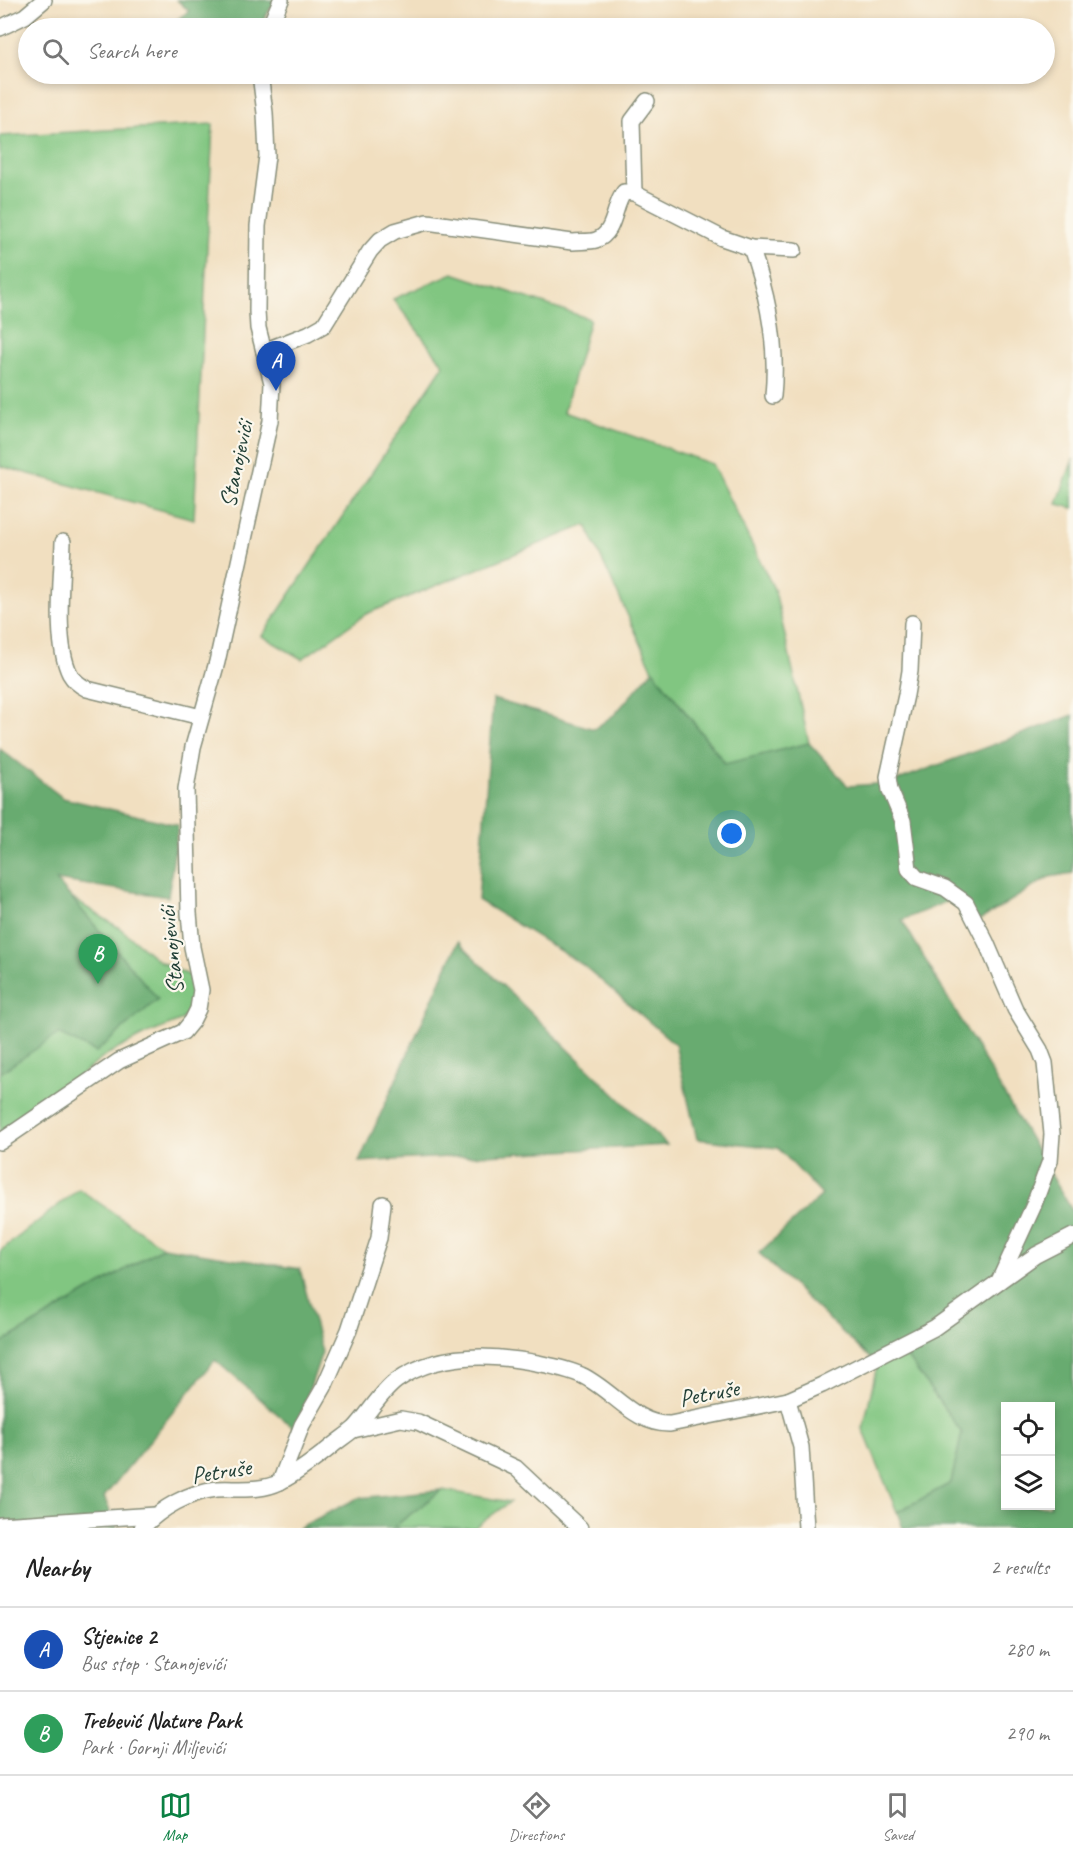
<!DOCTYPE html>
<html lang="en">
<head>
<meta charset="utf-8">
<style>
	:root { --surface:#fff; --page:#f2f2f2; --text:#222; --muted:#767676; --line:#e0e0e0; --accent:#0b8043 }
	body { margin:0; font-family:Caveat,sans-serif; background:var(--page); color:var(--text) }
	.controls { position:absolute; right:18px; bottom:18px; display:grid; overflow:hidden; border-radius:0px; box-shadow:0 3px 9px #0003 }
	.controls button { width:54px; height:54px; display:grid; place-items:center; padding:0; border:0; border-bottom:2px solid var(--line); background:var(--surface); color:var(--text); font:30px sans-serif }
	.you { position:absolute; left:732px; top:834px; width:21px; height:21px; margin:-15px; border:4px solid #fff; border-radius:50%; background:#1a73e8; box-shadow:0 0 0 9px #1a73e833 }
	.badge { display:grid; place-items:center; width:39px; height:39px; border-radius:50%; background:var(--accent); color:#fff; font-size:20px; font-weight:700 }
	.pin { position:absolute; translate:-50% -50px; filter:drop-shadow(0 2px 3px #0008) }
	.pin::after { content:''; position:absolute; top:32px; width:21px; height:18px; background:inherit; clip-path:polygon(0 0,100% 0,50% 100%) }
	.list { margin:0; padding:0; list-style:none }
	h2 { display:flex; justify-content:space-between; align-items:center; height:78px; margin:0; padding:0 24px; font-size:26px }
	h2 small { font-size:20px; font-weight:400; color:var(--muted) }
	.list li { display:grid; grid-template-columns:39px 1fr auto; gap:18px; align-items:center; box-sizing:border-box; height:84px; padding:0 24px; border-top:2px solid var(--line) }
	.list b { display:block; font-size:22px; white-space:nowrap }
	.list p { margin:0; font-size:20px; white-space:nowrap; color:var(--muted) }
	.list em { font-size:20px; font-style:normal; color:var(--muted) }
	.icon { flex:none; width:33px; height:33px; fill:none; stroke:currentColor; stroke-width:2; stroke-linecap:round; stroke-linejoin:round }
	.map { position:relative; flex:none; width:1073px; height:1528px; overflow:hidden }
	.search { position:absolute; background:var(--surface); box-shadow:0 3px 9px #0003; left:18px; right:18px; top:18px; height:66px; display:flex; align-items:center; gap:15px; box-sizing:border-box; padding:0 21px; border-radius:33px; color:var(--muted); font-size:22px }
	.sheet { height:246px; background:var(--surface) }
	nav { display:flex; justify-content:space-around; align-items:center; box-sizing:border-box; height:84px; border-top:2px solid var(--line); background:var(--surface); font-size:16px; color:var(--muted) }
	nav a { display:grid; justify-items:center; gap:3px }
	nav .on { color:var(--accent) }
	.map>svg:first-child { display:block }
	.green { fill:#81c681; stroke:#50825a; stroke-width:1.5 }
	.forest { fill:#68ab6f; stroke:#447452; stroke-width:1.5; fill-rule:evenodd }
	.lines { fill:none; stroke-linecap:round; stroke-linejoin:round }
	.street-casing { stroke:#888e7a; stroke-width:18 }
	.street { stroke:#fff; stroke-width:15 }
	.labels { text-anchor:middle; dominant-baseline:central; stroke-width:4.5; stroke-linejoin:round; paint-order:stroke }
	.street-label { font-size:24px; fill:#1f3d34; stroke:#fbf7ec }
</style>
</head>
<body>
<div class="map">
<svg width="1073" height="1528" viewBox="0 0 1073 1528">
	<rect width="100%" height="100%" fill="#fbf7ec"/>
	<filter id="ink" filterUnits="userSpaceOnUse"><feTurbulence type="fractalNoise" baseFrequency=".0167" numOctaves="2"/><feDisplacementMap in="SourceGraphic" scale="12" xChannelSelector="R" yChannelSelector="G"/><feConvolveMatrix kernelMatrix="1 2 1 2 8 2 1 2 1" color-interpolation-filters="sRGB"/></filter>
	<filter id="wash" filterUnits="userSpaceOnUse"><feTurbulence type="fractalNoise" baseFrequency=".008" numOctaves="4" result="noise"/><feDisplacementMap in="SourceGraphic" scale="24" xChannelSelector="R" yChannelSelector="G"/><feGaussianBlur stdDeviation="1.35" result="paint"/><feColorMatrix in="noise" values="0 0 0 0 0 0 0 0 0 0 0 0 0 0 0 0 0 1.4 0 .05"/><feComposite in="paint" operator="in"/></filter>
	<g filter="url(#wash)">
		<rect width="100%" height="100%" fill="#f1dfc0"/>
		<g class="green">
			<path d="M 213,124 L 194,519 L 0,466 L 0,136 Z"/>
			<path d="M 453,273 L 590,319 L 564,412 L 712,464 L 775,591 L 809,743 L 726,764 L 653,670 L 586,525 L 366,614 L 302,659 L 262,636 L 444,365 L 393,299 Z"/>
			<path d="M 1073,459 L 1073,508 L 1057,504 Z"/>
			<path d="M 0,839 L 56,882 L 73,899 L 121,929 L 159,961 L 195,978 L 194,1000 L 188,1013 L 180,1021 L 145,1035 L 108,1054 L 33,1112 L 0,1134 Z"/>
			<path d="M 79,1189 L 163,1247 L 0,1344 L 0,1251 Z"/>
			<path d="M 902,1350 L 962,1433 L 951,1483 L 897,1512 L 863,1429 L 877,1365 Z"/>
			<path d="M 442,1490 L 510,1502 L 474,1528 L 394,1527 Z"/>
		</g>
		<g class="forest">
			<path d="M 177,0 L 276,0 L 258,28 L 165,28 L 189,11 Z"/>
			<path d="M 653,670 L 725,764 L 809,743 L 848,786 L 890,783 L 1073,715 L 1073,873 L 1049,877 L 980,920 L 953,899 L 902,920 L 1073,1212 L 1073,1528 L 903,1528 L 897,1512 L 951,1483 L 962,1433 L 902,1350 L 877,1365 L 759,1253 L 822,1195 L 778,1148 L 697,1139 L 675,1044 L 583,965 L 478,900 L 493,699 L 594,729 L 615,714 ZM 1006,1406 L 1050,1406 L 1050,1506 L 1006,1506 Z"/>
			<path d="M 0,749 L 63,798 L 178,825 L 168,897 L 56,880 L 158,999 L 96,1052 L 58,1034 L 0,1073 Z"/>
			<path d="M 458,942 L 667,1145 L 359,1162 Z"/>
			<path d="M 163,1247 L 300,1269 L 322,1352 L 296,1430 L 215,1360 L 104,1497 L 117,1528 L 0,1528 L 0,1344 Z"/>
			<path d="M 442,1490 L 395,1526 L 398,1528 L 298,1528 L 358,1498 Z"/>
		</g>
	</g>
	<g filter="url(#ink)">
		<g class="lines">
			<defs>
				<g id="street">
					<path d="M 0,28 L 25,16 L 44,0"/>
					<path d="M 269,28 L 281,0"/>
					<path d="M 634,193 L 632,121 L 647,101"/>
					<path d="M 751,248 C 768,295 778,345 773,396"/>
					<path d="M 264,351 L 308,334 L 324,325 L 370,251 L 380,240 L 395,231 L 427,222 L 572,242 C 580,241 590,242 596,240 C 616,233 613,206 624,192 L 634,193 L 722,238 L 751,248 L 794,250"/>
					<path d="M 63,542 C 62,577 54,643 70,674 C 74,681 79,685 87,689 L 201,717"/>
					<path d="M 912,623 L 910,671 L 906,695 L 888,777 L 890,790 L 903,821 L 909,869 L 917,878 L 945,888 L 966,903 L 986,942 L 1015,1009 L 1040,1050 L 1045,1063 L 1052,1134 L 1050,1161 L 1033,1207 L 999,1281"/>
					<path d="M 0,1142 L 119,1061 L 183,1032 L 192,1021 L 198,1009 L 201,990 L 192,947 L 189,913 L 186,789 L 193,747 L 217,662 L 270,421 L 272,383 L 258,328 L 257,311 L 258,226 L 267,156 L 265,113 L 260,74"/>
					<path d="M 788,1400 L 801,1447 L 806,1528"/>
					<path d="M 353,1430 L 401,1419 L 418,1422 L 516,1468 L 580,1528"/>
					<path d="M 280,1482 L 302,1425 L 324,1387 L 349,1330 L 379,1238 L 383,1204"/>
					<path d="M 0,1525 L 155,1515"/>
					<path d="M 142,1528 C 161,1508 189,1492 217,1489 C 238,1488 260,1492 280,1482 C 299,1472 316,1459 332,1446 C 339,1440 347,1435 354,1429 C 368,1415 380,1393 396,1381 C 431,1356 478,1354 519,1360 C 539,1363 562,1367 581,1375 C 612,1389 634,1425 670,1424 L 788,1400 L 822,1385 L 934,1328 L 1036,1255 L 1073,1236"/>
				</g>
			</defs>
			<use href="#street" class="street-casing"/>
			<use href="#street" class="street"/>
		</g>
	</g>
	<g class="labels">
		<g class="street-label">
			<text transform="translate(236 464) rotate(-78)">Stanojevići</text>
			<text transform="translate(171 950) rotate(-96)">Stanojevići</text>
			<text transform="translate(709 1393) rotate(-11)">Petruše</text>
			<text transform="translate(221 1471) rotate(-9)">Petruše</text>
		</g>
	</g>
</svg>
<div class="controls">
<button><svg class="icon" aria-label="locate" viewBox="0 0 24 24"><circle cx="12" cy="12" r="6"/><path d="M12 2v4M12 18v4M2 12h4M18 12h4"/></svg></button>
<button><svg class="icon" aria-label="layers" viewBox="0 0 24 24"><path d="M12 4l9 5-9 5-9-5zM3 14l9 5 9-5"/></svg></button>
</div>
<div class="you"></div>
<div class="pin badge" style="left:276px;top:391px;background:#1a4fb4">A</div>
<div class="pin badge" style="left:98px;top:984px;background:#2e9e5b">B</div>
<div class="search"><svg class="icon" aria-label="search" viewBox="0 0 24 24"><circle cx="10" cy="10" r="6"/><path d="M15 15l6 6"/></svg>Search here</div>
</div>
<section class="sheet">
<h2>Nearby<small>2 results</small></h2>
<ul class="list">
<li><span class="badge" style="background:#1a4fb4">A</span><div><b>Stjenice 2</b><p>Bus stop · Stanojevići</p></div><em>280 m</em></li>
<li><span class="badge" style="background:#2e9e5b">B</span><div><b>Trebević Nature Park</b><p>Park · Gornji Miljevići</p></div><em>290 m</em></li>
</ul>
</section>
<nav>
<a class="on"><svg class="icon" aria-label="map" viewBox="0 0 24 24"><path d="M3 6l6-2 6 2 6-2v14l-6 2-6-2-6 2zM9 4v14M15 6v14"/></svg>Map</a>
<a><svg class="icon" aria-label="directions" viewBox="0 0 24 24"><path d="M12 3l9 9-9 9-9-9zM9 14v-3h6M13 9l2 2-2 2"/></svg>Directions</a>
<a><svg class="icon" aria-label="saved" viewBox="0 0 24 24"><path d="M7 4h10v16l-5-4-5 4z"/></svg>Saved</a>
</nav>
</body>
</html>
